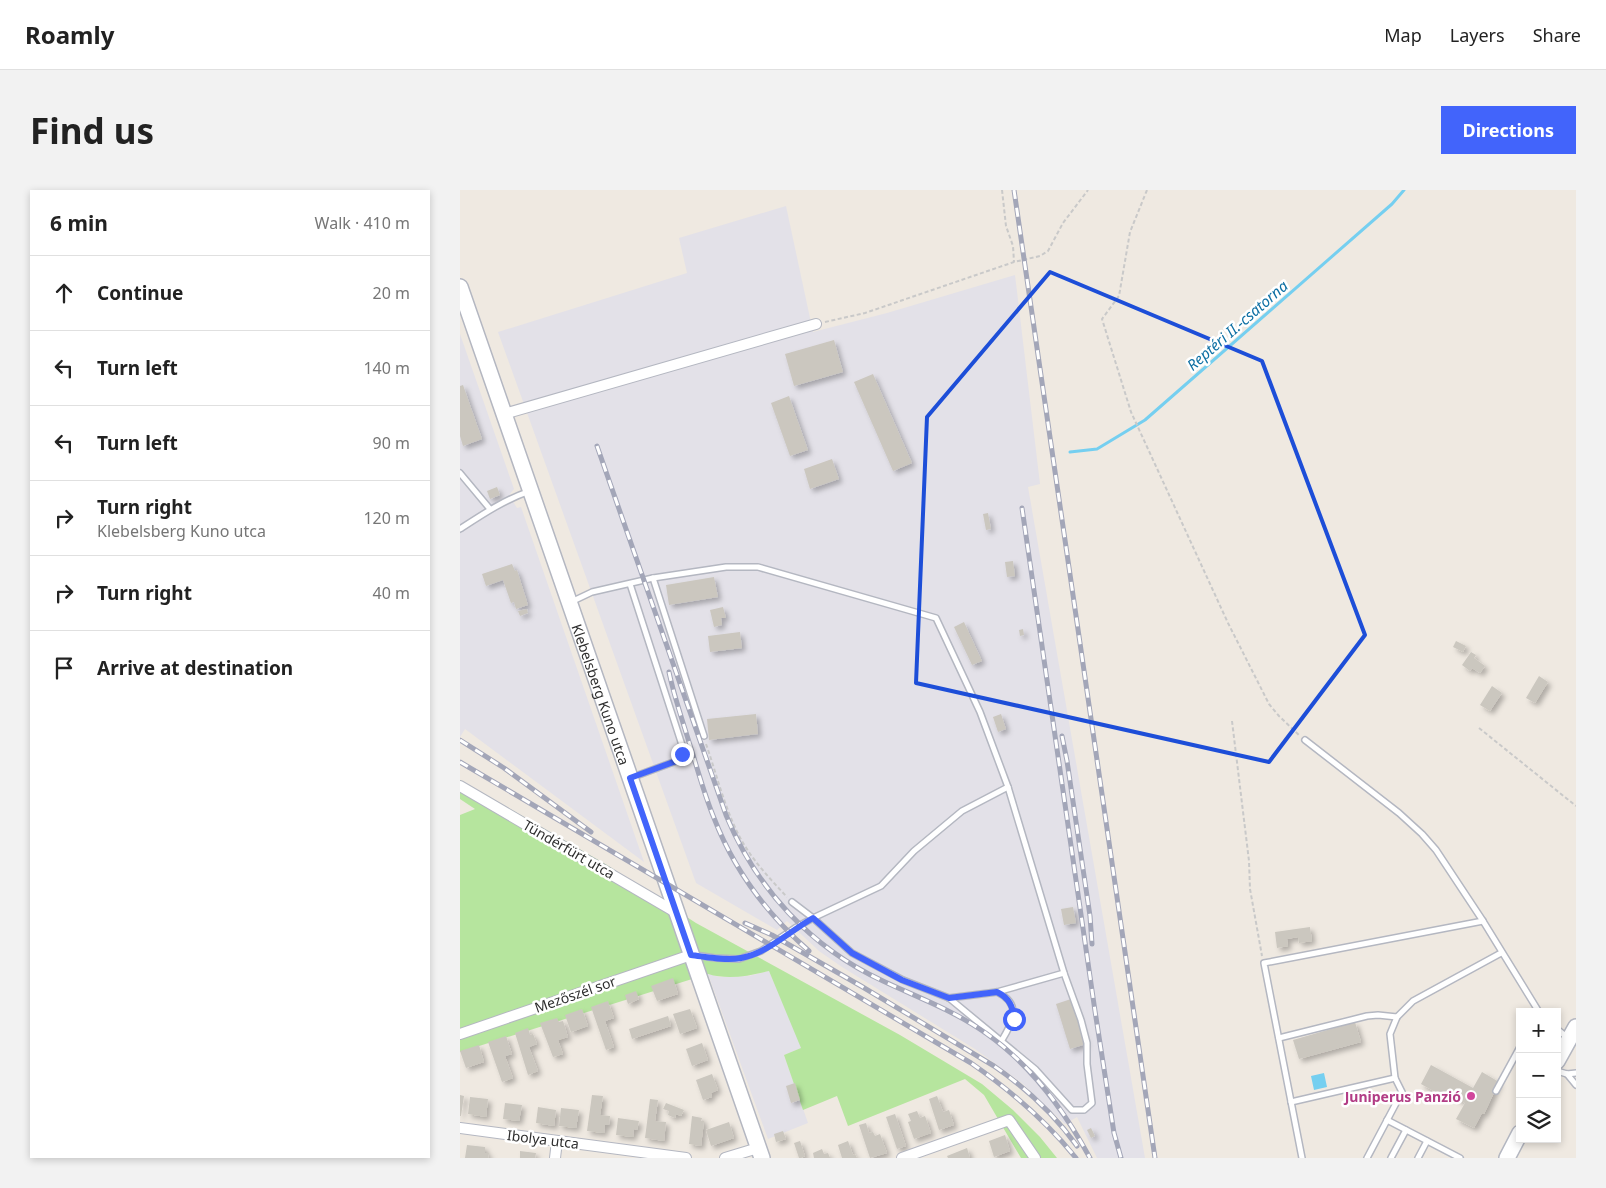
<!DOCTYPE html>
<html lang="en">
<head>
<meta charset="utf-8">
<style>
	:root { --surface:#fff; --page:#f2f2f2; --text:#222; --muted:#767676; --line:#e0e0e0; --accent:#4264fb }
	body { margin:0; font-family:"Noto Sans",sans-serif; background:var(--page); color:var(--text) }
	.controls { position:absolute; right:15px; bottom:15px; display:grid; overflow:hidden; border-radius:0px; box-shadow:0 2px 8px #0003 }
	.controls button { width:45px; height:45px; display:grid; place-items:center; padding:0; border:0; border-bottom:1px solid var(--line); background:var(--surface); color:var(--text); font:25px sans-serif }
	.stop { position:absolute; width:15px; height:15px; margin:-11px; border:4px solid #4264fb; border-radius:50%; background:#fff }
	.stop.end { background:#4264fb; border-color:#fff; box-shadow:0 1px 5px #0008 }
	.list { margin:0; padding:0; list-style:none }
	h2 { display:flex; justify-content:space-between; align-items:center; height:65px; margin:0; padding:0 20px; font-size:21px }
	h2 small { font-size:16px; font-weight:400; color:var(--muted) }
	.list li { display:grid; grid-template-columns:32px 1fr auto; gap:15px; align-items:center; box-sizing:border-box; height:75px; padding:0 20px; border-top:1px solid var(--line) }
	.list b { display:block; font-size:19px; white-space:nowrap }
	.list p { margin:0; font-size:16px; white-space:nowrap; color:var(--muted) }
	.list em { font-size:16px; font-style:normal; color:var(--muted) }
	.icon { flex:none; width:28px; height:28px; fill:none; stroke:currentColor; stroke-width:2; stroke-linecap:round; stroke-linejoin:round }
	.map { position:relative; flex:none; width:1116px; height:968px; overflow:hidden; border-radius:0px }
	header { display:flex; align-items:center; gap:30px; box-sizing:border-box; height:70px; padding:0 25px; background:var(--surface); border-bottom:1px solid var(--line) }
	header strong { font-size:24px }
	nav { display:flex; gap:28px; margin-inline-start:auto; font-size:18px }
	.intro { display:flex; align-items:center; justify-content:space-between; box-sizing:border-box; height:120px; padding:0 30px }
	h1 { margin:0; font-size:35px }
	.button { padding:12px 22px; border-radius:0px; background:var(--accent); color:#fff; font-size:18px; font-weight:700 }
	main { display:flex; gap:30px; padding:0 30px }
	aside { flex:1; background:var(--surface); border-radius:0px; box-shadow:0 2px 8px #0003 }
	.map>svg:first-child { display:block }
	.industrial { fill:#e3e1e8 }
	.green { fill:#b6e59e }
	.water { fill:#75cff0 }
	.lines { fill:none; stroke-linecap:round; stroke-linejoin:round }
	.stream { stroke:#75cff0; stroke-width:3 }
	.building { fill:#cbc7bf; filter:url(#shadow) }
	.lane-casing { stroke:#b4b7c1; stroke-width:8 }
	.street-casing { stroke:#b4b7c1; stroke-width:12 }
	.secondary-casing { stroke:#b4b7c1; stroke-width:18 }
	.path { stroke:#c9c9c9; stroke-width:2; stroke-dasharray:4 2.5; stroke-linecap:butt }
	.lane { stroke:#fff; stroke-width:5 }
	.street { stroke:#fff; stroke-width:10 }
	.secondary { stroke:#fff; stroke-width:15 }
	.rail-casing { stroke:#a3a6b8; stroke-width:5 }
	.rail { stroke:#fff; stroke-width:3; stroke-dasharray:9; stroke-linecap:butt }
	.route { stroke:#4264fb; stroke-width:6 }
	.marked { fill:none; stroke:#1d4ed8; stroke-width:4; stroke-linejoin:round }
	.hotel-dot { fill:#d1479c; stroke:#fff; stroke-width:2 }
	.labels { text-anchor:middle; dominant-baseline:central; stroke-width:5; stroke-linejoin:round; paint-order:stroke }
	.street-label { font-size:14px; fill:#2e2e2e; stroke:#fff }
	.hotel-label { font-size:14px; font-weight:bold; fill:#b23c85; stroke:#fff; text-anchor:end }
	.water-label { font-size:15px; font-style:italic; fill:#0d6fa3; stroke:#fff }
</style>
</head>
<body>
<header>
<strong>Roamly</strong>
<nav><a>Map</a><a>Layers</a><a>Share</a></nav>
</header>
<div class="intro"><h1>Find us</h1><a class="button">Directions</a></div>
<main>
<aside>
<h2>6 min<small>Walk · 410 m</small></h2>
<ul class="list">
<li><svg class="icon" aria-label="ahead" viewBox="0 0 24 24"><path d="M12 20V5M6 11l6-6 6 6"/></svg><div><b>Continue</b></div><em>20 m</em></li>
<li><svg class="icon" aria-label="left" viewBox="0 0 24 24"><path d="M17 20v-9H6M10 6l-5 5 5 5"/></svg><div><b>Turn left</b></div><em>140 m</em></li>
<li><svg class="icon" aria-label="left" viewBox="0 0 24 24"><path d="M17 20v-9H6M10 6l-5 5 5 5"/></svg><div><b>Turn left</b></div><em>90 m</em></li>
<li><svg class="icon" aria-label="right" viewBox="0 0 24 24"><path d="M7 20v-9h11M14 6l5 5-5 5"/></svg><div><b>Turn right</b><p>Klebelsberg Kuno utca</p></div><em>120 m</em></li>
<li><svg class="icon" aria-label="right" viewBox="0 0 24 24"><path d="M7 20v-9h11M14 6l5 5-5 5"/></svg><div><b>Turn right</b></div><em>40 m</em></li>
<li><svg class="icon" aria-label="arrive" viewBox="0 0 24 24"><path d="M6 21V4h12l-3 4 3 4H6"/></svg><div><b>Arrive at destination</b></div></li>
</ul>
</aside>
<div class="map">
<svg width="1116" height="968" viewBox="0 0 1116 968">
	<defs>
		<filter id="shadow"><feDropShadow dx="3.5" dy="3.5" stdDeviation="2.5" flood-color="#0004"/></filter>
	</defs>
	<rect width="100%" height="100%" fill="#efe9e1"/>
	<g class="industrial">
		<path d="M 326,16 L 353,142 L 427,123 L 555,85 L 580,294 L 568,297 L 685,968 L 637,968 L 617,927 L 605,934 L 562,893 L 515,859 L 382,777 L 359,761 L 327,731 L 317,740 L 236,693 L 38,142 L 227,83 L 219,48 Z"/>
		<path d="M 0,144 L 54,299 L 50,304 L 51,308 L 57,318 L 61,317 L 184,672 L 5,539 L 0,547 Z"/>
		<path d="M 309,781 L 342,858 L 324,865 L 348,933 L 308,949 L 248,784 L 260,787 L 289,786 Z"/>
	</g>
	<path class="green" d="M 0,590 L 147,675 L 236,733 L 440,845 L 522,894 L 553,920 L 580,947 L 597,968 L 561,968 L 524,905 L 505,889 L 388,936 L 377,906 L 343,920 L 324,865 L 341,858 L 309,781 C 289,786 268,790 248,784 L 0,862 L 0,625 L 15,619 L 0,609 Z"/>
	<path class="water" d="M 864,883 L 867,897 L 854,900 L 851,886 Z"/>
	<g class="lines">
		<path class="stream" d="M 610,262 L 637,259 L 685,230 L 932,14 L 944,0"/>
	</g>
	<g class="building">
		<path d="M 374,150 L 383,182 L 334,196 L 325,164 Z"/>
		<path d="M 413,184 L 452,273 L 433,281 L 394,192 Z"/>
		<path d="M 3,195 L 22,249 L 3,256 L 0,246 L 0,196 Z"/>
		<path d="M 329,206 L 348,260 L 330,266 L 311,213 Z"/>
		<path d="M 372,269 L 379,289 L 350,299 L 344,279 Z"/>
		<path d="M 37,297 L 40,305 L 30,309 L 27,301 Z"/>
		<path d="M 528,323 L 531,339 L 526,340 L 523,324 Z"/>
		<path d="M 553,371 L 555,386 L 547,387 L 545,372 Z"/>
		<path d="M 52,374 L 55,381 L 57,380 L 68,415 L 56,419 L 54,412 L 51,413 L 43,390 L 26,396 L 22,384 Z"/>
		<path d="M 254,387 L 258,407 L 209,415 L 206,395 Z"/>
		<path d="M 263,417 L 266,428 L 261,428 L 262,435 L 254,437 L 250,420 Z"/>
		<path d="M 67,419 L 68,423 L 60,426 L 58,421 Z"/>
		<path d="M 504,432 L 522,471 L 512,475 L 494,437 Z"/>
		<path d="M 563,439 L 564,445 L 560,446 L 559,440 Z"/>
		<path d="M 280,442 L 282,458 L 250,462 L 248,446 Z"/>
		<path d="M 996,451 L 1006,456 L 1003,462 L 993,457 Z"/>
		<path d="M 1011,462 L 1016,465 L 1014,468 L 1025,476 L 1020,483 L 1012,478 L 1010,481 L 1002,475 Z"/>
		<path d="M 1079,486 L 1088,492 L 1075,513 L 1066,508 Z"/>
		<path d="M 1032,496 L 1042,503 L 1030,521 L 1020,515 Z"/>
		<path d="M 296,524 L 298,544 L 249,550 L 247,529 Z"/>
		<path d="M 541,524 L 546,539 L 538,542 L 533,527 Z"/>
		<path d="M 613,717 L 616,733 L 604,735 L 601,719 Z"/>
		<path d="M 850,737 L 852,751 L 839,753 L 838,747 L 827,749 L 828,756 L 817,758 L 815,742 Z"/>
		<path d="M 213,788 L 218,804 L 197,811 L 191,796 Z"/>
		<path d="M 176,801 L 179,809 L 168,814 L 165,805 Z"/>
		<path d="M 611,809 L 626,854 L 610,859 L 596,814 Z"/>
		<path d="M 148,811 L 154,828 L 145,831 L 154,857 L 146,860 L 131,817 Z"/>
		<path d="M 122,819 L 128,836 L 111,842 L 105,825 Z"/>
		<path d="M 230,819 L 237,838 L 220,844 L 213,824 Z"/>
		<path d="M 208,826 L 211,836 L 172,849 L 169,839 Z"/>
		<path d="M 97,828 L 99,832 L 103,831 L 108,847 L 98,850 L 103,864 L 93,867 L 80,833 Z"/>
		<path d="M 895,832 L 901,852 L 839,869 L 833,850 Z"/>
		<path d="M 68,838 L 70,845 L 73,844 L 77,854 L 69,857 L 78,881 L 68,885 L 55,843 Z"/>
		<path d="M 46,846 L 52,864 L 45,866 L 53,888 L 42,892 L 28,852 Z"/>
		<path d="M 242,853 L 248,870 L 232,876 L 226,859 Z"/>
		<path d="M 19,855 L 24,872 L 6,878 L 0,861 Z"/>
		<path d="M 971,875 L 1013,898 L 1022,882 L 1039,892 L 1024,924 L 1022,923 L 1014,938 L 996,929 L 1005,913 L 981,900 L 979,904 L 961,894 Z"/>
		<path d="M 252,884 L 258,900 L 251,903 L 252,907 L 243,910 L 236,890 Z"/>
		<path d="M 335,893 L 340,910 L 331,913 L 326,896 Z"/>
		<path d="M 0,905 L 4,906 L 1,926 L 0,926 Z"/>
		<path d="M 132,905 L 143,906 L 140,925 L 150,926 L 149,935 L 145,935 L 144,943 L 127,941 Z"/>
		<path d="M 477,906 L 483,922 L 489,920 L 494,935 L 479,940 L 469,909 Z"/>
		<path d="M 10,907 L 28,909 L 26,927 L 8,924 Z"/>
		<path d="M 190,909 L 198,910 L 195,931 L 206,932 L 204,951 L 185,948 Z"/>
		<path d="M 45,913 L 62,915 L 59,931 L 43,929 Z"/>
		<path d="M 206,913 L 224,920 L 221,926 L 216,924 L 215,928 L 208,925 L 209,921 L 203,919 Z"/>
		<path d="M 78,917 L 96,920 L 94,936 L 76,933 Z"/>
		<path d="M 101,918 L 119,920 L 116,938 L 99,936 Z"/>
		<path d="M 457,921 L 460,928 L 465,926 L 471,943 L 454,949 L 448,932 L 451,931 L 448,924 Z"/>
		<path d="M 435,924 L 446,956 L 437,959 L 426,927 Z"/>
		<path d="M 232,926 L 242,928 L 241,931 L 244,931 L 241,956 L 229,954 Z"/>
		<path d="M 158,928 L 179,931 L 177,940 L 174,939 L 173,947 L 156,945 Z"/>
		<path d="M 269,932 L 274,948 L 251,956 L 246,940 Z"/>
		<path d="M 406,933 L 409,943 L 413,942 L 415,946 L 420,944 L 427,963 L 410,968 L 399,935 Z"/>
		<path d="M 631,938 L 635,946 L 631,948 L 627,940 Z"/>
		<path d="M 323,941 L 326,949 L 316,952 L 314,944 Z"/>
		<path d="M 545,945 L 550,961 L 534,967 L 529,951 Z"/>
		<path d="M 340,951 L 345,966 L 341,968 L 339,968 L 334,953 Z"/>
		<path d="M 388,951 L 393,965 L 395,964 L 397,968 L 382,968 L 378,955 Z"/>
		<path d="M 7,955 L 25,957 L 25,963 L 29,963 L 28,968 L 5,968 Z"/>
		<path d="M 507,958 L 510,968 L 488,968 L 487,966 Z"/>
		<path d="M 362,959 L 364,964 L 368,963 L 370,968 L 354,968 L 353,963 Z"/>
		<path d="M 60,961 L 76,963 L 75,968 L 60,968 Z"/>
	</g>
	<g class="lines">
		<defs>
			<g id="lane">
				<path d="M 0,283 L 30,319"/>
				<path d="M 0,339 C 23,324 44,310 70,301"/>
				<path d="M 193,388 L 244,546"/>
				<path d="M 170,394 L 222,555 L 222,564 L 219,570 L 173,587"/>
				<path d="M 111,412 L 132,402 L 193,388 L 266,377 L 298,377 L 476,428 L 520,522 L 548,597 L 604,783 L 621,830 L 627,853 L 627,874 L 632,913 L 624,920 L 612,920 L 575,879 L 489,808 L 443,790 L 392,763 L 353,728 L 332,712"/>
				<path d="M 845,550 L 939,623 L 962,644 L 976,660 L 1023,731 L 1079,822"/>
				<path d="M 235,765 L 255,768 L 279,769 L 301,761 L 335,738 L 353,728 L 421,696 L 454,661 L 502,621 L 548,597"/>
				<path d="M 537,802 C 562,814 553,832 542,850"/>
				<path d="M 489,808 L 537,802 L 604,783"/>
				<path d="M 1097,839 L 1109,849"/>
				<path d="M 819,848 L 907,826 L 918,825 L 937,827"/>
				<path d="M 1097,881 L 1107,884 L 1116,883"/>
				<path d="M 1107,884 L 1116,895"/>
				<path d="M 935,888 L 930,844 L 937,827 L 953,811 L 1041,763"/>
				<path d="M 1036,901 L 1060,857"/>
				<path d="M 831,912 L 935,888 L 942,902 L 907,968"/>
				<path d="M 927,930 L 1000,968"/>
				<path d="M 842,968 L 804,773 L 1023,731"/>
				<path d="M 931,968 L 946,940"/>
				<path d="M 958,968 L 967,951"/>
			</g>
			<g id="street">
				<path d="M 44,224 L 356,134"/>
				<path d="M 0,596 L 217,723"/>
				<path d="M 0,844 L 231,765"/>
				<path d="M 0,938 L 226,968"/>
				<path d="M 95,968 L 97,951"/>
				<path d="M 265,968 L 298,958"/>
				<path d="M 442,968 L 549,930 L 575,968"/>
			</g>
			<g id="secondary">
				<path id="s1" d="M 0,97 L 302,968"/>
				<path d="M 1097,871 L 1116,837"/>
				<path d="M 1047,968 L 1060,943"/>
			</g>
		</defs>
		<use href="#lane" class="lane-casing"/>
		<use href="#street" class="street-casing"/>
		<use href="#secondary" class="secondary-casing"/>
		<g class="path">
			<path d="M 542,0 L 546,36 L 553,56 L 554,72"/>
			<path d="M 687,0 L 670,42 L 659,106 L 642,129 L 671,222 L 768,433 L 809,514 L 819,526 L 839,545"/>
			<path d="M 365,132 L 405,123 L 554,72 L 580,66 L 588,61 L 603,33 L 628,0"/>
			<path d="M 772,531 L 789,671 L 790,699 L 802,766"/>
			<path d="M 1019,538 L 1116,616"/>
			<path d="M 246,554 C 257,585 267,628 285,656 C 296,674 312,691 327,707"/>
		</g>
		<use href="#lane" class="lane"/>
		<use href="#street" class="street"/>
		<use href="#secondary" class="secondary"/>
		<defs>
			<g id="rail">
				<path d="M 554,0 L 695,968"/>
				<path d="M 137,256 L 266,625 C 296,698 351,758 423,791 C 459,808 495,821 527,844 C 572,876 604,920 630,968"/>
				<path d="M 562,318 L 635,821 L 654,943 L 661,968"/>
				<path d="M 209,482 C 214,506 222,529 229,552 C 237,577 244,604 254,628 C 274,680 308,725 349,761"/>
				<path d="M 602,546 L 607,571 L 630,726 L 632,754"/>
				<path d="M 0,550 L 44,578 L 131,642"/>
				<path d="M 0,572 L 511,873 C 550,900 586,931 616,968"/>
				<path d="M 285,733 L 312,745 L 401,796 L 534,876 C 566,898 594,924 617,956"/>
			</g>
		</defs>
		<use href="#rail" class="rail-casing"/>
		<use href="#rail" class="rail"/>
	</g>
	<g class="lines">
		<path class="route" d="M 222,564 L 219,570 L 170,588 L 231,765 C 247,767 265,771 281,768 C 306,764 330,741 353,728 L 392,763 L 442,790 L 489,808 L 537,802 C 549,808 553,816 554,829"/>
	</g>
	<path class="marked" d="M 590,82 L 802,171 L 905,445 L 809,572 L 456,493 L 467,227 Z"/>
	<circle class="hotel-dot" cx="1011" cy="906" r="5"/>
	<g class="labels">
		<g class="street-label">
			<text stroke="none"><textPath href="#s1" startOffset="431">Klebelsberg Kuno utca</textPath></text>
			<text transform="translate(109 659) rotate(30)">Tündérfürt utca</text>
			<text transform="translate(115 804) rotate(-19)">Mezőszél sor</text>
			<text transform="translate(83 949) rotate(7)">Ibolya utca</text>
		</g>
		<g class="hotel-label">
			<text x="1001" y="906">Juniperus Panzió</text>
		</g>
		<g class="water-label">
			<text transform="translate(777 135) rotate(-41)">Reptéri II.-csatorna</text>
		</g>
	</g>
</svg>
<div class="controls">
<button>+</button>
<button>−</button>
<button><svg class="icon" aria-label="layers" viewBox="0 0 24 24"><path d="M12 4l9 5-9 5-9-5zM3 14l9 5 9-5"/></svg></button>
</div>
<div class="stop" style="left:554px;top:829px"></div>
<div class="stop end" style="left:222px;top:564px"></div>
</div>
</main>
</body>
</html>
